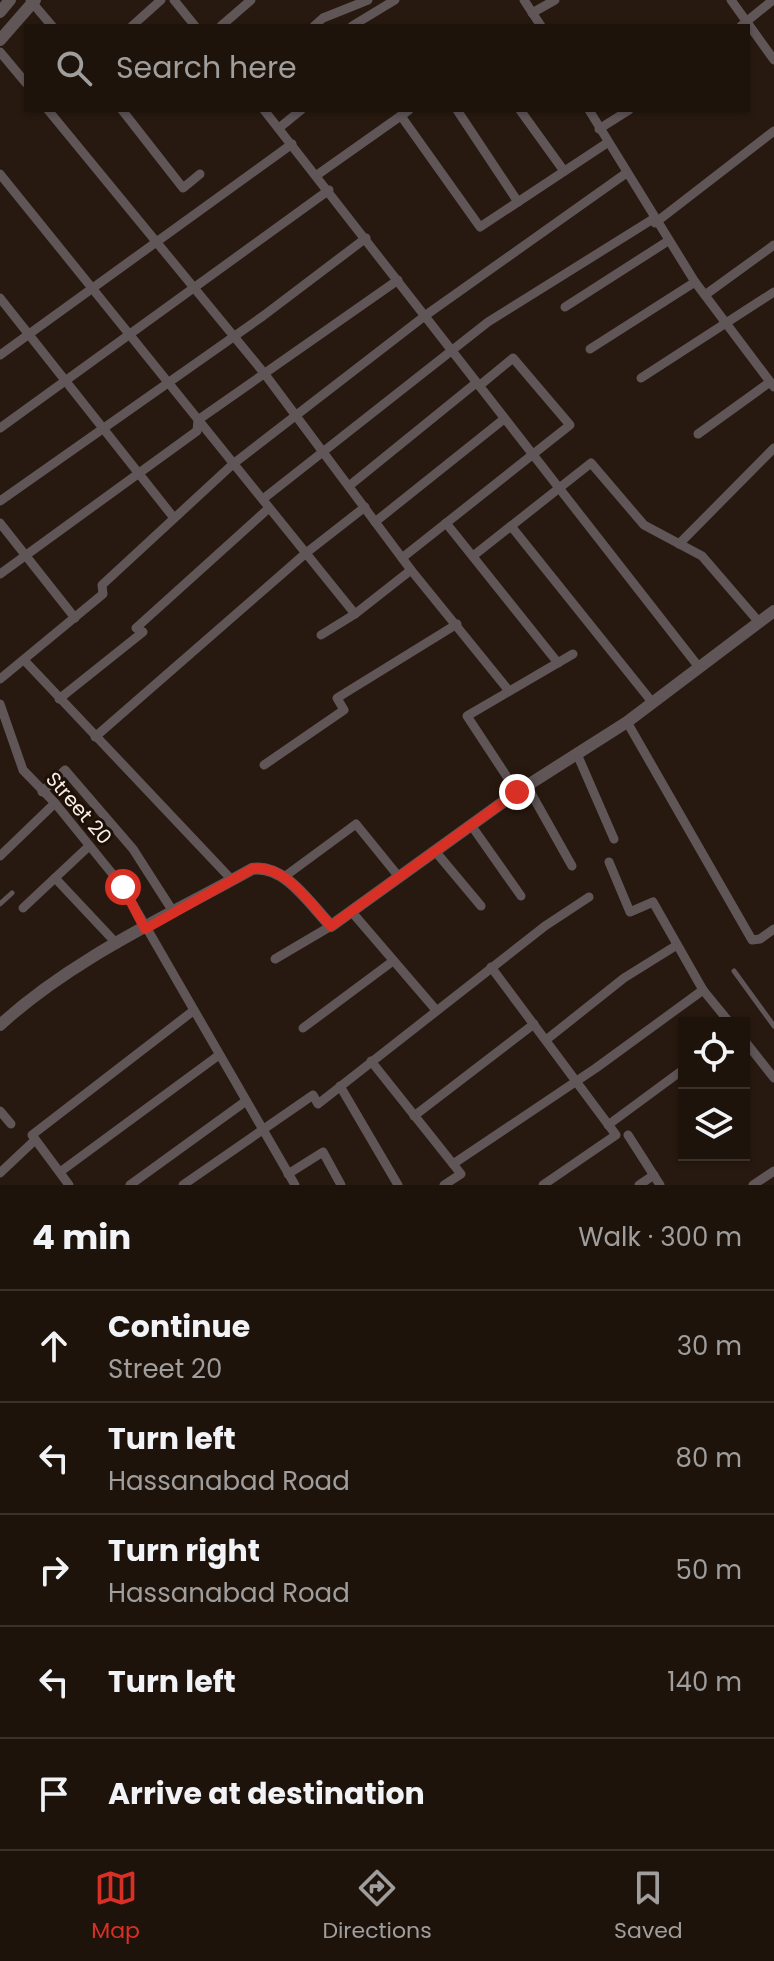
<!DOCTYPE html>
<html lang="en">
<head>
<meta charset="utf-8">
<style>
	:root { --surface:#1d130b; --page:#2a2019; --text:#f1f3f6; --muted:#a09e9d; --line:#3b322c; --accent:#d93025 }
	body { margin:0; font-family:Poppins,sans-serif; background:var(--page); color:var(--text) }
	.controls { position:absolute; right:24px; bottom:24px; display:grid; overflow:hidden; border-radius:0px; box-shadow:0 2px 6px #0004 }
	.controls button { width:72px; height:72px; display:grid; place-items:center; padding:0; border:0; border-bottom:2px solid var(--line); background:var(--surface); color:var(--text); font:40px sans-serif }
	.stop { position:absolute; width:24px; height:24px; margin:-18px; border:6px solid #d93025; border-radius:50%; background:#fff }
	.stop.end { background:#d93025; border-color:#fff; box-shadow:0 2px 8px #0008 }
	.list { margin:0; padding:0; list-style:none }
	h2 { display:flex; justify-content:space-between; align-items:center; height:104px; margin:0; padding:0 32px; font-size:34px }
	h2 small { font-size:26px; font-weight:400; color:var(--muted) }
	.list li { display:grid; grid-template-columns:52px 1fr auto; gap:24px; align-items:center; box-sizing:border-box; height:112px; padding:0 32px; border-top:2px solid var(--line) }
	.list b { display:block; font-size:30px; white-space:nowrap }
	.list p { margin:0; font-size:26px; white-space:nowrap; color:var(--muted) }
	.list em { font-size:26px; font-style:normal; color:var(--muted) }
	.icon { flex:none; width:44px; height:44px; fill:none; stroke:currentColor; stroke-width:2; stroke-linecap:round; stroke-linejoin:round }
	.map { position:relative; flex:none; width:774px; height:1185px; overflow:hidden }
	.search { position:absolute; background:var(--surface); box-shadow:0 2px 6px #0004; left:24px; right:24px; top:24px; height:88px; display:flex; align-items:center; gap:20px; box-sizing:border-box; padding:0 28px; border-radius:0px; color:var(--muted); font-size:30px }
	.sheet { height:664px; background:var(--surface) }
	nav { display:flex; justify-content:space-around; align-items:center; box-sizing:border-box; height:112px; border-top:2px solid var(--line); background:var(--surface); font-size:22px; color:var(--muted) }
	nav a { display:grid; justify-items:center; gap:4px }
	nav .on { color:var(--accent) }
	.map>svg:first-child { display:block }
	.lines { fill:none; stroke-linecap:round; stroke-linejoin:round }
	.service { stroke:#605658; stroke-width:5 }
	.minor { stroke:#605658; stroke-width:9 }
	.tertiary { stroke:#605658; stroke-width:12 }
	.route { stroke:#d93025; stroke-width:10 }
	.labels { text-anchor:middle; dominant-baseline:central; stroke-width:6; stroke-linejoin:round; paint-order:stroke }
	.street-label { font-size:20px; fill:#f9efe8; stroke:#1d1006 }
</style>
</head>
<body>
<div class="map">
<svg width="774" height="1185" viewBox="0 0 774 1185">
	<rect width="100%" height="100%" fill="#27190f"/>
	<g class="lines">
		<g class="service">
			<path d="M 0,904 L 12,893"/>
			<path d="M 734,971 L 774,1026"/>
		</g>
		<g class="minor">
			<path d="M 30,0 L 52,26"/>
			<path d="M 174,0 L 195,26"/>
			<path d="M 524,0 L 541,26"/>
			<path d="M 731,0 L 774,60"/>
			<path d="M 532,13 L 555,0"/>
			<path d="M 132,26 L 161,0"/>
			<path d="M 221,26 L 251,0"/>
			<path d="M 314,26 L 323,18 L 368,0"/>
			<path d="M 352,26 L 395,0"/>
			<path d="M 741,26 L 773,0"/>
			<path d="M 0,52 L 26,83"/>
			<path d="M 48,110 L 264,373 L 411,570 L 509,691"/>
			<path d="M 122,110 L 183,188 L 200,174"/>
			<path d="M 264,110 L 698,666"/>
			<path d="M 457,110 L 518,202"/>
			<path d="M 520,110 L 564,171"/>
			<path d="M 589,110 L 695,282 L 774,387"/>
			<path d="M 401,116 L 480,227 L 607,143"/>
			<path d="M 279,128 L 301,110"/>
			<path d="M 599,129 L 629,110"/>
			<path d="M 0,174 L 355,614"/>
			<path d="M 317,175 L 409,110"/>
			<path d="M 655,223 L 774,131"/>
			<path d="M 705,295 L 774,245"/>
			<path d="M 0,298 L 174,518"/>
			<path d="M 565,307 L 668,241"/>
			<path d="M 590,349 L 695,282"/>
			<path d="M 0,355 L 292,144"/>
			<path d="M 641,378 L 774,292"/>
			<path d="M 0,428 L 329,190"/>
			<path d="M 698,434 L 770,382"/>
			<path d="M 349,486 L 476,383"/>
			<path d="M 263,499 L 488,322 L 653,219"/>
			<path d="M 0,501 L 263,316 L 366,238"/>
			<path d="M 375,522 L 504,419"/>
			<path d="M 0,523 L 75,618"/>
			<path d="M 446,523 L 558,663"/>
			<path d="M 511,526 L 652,702"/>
			<path d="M 679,544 L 774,448"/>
			<path d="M 473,556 L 591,463 L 644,525 L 702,556 L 758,621"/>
			<path d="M 402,558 L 570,425 L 513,358 L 479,386"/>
			<path d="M 0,574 L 197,431 L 198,420 L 398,280"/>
			<path d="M 321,635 L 355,614 L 411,570"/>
			<path d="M 24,660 L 232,880"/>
			<path d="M 0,679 L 103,594 L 102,585 L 233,464 L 426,315 L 625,174"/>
			<path d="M 59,699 L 143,632 L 136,628 L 269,508"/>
			<path d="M 0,704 L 23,770 L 55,803 L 123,887 L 295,1185"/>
			<path d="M 627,722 L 752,940 L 760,939 L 774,929"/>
			<path d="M 95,737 L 306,553 L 365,507"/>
			<path d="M 577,754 L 614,839"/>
			<path d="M 264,765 L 344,710 L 337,698 L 457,624"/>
			<path d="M 527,786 L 572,866"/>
			<path d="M 42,792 L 65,770 L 133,849 L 174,913"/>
			<path d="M 517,792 L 467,716 L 573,654"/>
			<path d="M 471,825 L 521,896"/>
			<path d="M 435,851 L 481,906"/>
			<path d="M 0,856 L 55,803"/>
			<path d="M 609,862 L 630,912 L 653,902 L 703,990 L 730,1023"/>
			<path d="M 284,877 L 356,824 L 399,877"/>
			<path d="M 55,878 L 117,944"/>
			<path d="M 23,908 L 88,847"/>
			<path d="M 351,911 L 436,1010"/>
			<path d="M 275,959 L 331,926"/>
			<path d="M 491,967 L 616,1135 L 543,1185"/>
			<path d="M 303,1028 L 393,961"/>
			<path d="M 546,1040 L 624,978 L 677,945"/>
			<path d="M 744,1040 L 774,1078"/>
			<path d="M 371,1061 L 461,1174 L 444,1185"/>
			<path d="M 340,1086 L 398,1185"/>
			<path d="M 0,1111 L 11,1124"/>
			<path d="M 414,1116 L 534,1024"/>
			<path d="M 608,1125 L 684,1069"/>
			<path d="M 628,1135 L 660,1185"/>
			<path d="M 453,1164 L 596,1068 L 703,990"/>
			<path d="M 60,1172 L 219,1055"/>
			<path d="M 0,1173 L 35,1140"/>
			<path d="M 288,1174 L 323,1152 L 341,1185"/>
			<path d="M 69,1185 L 32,1135 L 193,1011"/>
			<path d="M 130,1185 L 246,1101"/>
			<path d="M 183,1185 L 313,1095 L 318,1104 L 545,926 L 589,897"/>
			<path d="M 639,1185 L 654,1175"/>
			<path d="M 753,1185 L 774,1171"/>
		</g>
		<g class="tertiary">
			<path d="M 0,12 L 10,0"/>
			<path d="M 0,40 L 35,0"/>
			<path d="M 0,1025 C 73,958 166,917 252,869 C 285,864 310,904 331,926 L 517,792 L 627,722 L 774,611"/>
		</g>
	</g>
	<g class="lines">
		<path class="route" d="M 123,887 L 145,929 L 252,869 C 285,863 310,904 331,926 L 517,792"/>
	</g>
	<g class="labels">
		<g class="street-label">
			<text transform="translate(79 808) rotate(49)">Street 20</text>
		</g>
	</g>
</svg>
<div class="controls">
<button><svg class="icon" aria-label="locate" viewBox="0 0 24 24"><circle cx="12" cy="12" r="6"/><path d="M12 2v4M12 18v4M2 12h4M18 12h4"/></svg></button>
<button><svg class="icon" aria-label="layers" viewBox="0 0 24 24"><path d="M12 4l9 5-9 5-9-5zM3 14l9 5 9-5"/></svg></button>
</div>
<div class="stop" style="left:123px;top:887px"></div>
<div class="stop end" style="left:517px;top:792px"></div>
<div class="search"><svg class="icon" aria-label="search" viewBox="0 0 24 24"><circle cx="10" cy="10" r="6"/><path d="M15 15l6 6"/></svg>Search here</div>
</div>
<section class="sheet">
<h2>4 min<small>Walk · 300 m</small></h2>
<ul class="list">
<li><svg class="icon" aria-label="ahead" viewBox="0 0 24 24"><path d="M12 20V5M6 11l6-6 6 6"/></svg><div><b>Continue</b><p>Street 20</p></div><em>30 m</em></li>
<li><svg class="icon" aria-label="left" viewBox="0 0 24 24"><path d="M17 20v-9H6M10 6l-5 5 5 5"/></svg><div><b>Turn left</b><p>Hassanabad Road</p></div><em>80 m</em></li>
<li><svg class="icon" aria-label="right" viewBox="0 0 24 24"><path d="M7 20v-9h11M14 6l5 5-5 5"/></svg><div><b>Turn right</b><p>Hassanabad Road</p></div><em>50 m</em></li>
<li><svg class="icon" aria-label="left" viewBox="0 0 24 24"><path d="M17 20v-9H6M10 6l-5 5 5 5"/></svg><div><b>Turn left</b></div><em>140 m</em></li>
<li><svg class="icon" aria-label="arrive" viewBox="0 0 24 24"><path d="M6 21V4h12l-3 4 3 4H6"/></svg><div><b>Arrive at destination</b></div></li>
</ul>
</section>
<nav>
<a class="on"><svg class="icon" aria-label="map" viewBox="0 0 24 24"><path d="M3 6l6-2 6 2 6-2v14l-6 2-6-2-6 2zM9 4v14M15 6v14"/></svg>Map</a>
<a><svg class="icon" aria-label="directions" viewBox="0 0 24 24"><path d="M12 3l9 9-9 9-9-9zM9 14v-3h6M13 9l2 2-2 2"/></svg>Directions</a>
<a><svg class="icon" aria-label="saved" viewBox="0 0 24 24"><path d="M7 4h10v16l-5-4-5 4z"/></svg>Saved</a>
</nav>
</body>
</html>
